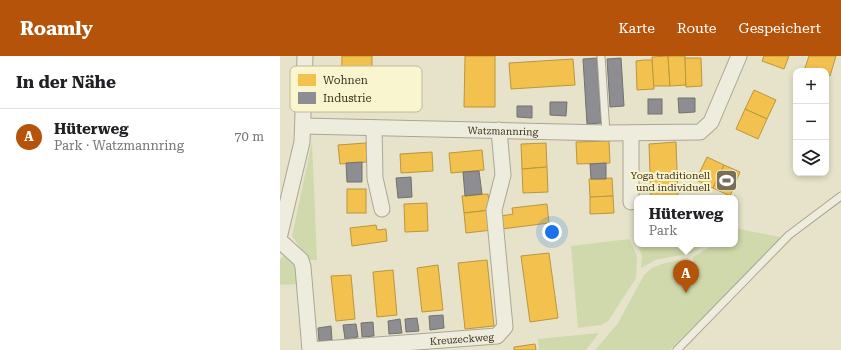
<!DOCTYPE html>
<html lang="de">
<head>
<meta charset="utf-8">
<style>
	:root { --surface:#fff; --page:#f6f6f6; --text:#202124; --muted:#757577; --line:#e0e0e0; --accent:#b45309 }
	body { margin:0; font-family:"Roboto Serif",serif; background:var(--page); color:var(--text) }
	.controls { position:absolute; right:12px; top:12px; display:grid; overflow:hidden; border-radius:8px; box-shadow:0 2px 6px #0003 }
	.controls button { width:36px; height:36px; display:grid; place-items:center; padding:0; border:0; border-bottom:1px solid var(--line); background:var(--surface); color:var(--text); font:20px sans-serif }
	.you { position:absolute; left:272px; top:176px; width:14px; height:14px; margin:-10px; border:3px solid #fff; border-radius:50%; background:#1a73e8; box-shadow:0 0 0 6px #1a73e833 }
	.badge { display:grid; place-items:center; width:26px; height:26px; border-radius:50%; background:var(--accent); color:#fff; font-size:13px; font-weight:700 }
	.pin { position:absolute; translate:-50% -33px; filter:drop-shadow(0 1px 2px #0008) }
	.pin::after { content:''; position:absolute; top:21px; width:14px; height:12px; background:inherit; clip-path:polygon(0 0,100% 0,50% 100%) }
	.popup { position:absolute; left:354px; top:139px; width:104px; height:52px; box-sizing:border-box; display:grid; place-content:center; border-radius:8px; background:var(--surface); filter:drop-shadow(0 1px 3px #0005); font-size:13px; white-space:nowrap; color:var(--muted) }
	.popup b { font-size:15px; color:var(--text) }
	.popup::after { content:''; position:absolute; left:50%; top:100%; margin-left:-8px; border:8px solid transparent; border-top-color:var(--surface) }
	.list { margin:0; padding:0; list-style:none }
	h2 { display:flex; justify-content:space-between; align-items:center; height:52px; margin:0; padding:0 16px; font-size:17px }
	h2 small { font-size:13px; font-weight:400; color:var(--muted) }
	.list li { display:grid; grid-template-columns:26px 1fr auto; gap:12px; align-items:center; box-sizing:border-box; height:56px; padding:0 16px; border-top:1px solid var(--line) }
	.list b { display:block; font-size:15px; white-space:nowrap }
	.list p { margin:0; font-size:13px; white-space:nowrap; color:var(--muted) }
	.list em { font-size:13px; font-style:normal; color:var(--muted) }
	.icon { flex:none; width:22px; height:22px; fill:none; stroke:currentColor; stroke-width:2; stroke-linecap:round; stroke-linejoin:round }
	.map { position:relative; flex:none; width:561px; height:294px; overflow:hidden }
	header { display:flex; align-items:center; gap:24px; box-sizing:border-box; height:56px; padding:0 20px; background:var(--accent); color:#fff }
	header strong { font-size:19px }
	nav { display:flex; gap:22px; margin-inline-start:auto; font-size:14px }
	main { display:flex }
	aside { flex:1; background:var(--surface) }
	.map>svg:first-child { display:block }
	.green { fill:#d0d9ab }
	.homes { fill:#f2c14e; stroke:#bb963f }
	.industry { fill:#8d8d92; stroke:#74716e }
	.lines { fill:none; stroke-linecap:round; stroke-linejoin:round }
	.service-casing { stroke:#aba694; stroke-width:9 }
	.minor-casing { stroke:#aba694; stroke-width:17 }
	.service { stroke:#eeecdd; stroke-width:7 }
	.minor { stroke:#eeecdd; stroke-width:15 }
	.labels { text-anchor:middle; dominant-baseline:central; stroke-width:4; stroke-linejoin:round; paint-order:stroke }
	.street-label { font-size:10px; fill:#3b301b; stroke:#f9f5cf }
	.poi-label { font-size:10px; fill:#3b301b; stroke:#f9f5cf; text-anchor:end }
	.key { fill:#f9f5cf; stroke:#c0ba99; stroke-width:1 }
	.key-label { font-size:11px; fill:#3b301b }
</style>
</head>
<body>
<header>
<strong>Roamly</strong>
<nav><a>Karte</a><a>Route</a><a>Gespeichert</a></nav>
</header>
<main>
<aside>
<h2>In der Nähe<small></small></h2>
<ul class="list">
<li><span class="badge">A</span><div><b>Hüterweg</b><p>Park · Watzmannring</p></div><em>70 m</em></li>
</ul>
</aside>
<div class="map">
<svg width="561" height="294" viewBox="0 0 561 294">
	<rect width="100%" height="100%" fill="#e6e3ca"/>
	<g class="green">
		<path d="M 32,86 L 37,204 L 29,204 L 12,180 Z"/>
		<path d="M 459,173 L 500,181 L 499,185 L 390,294 L 315,294 L 338,267 L 364,219 L 372,212 L 382,208 L 408,202 L 409,209 L 413,209 L 413,201 L 435,188 L 455,188 L 455,175 Z"/>
		<path d="M 349,183 L 357,200 L 356,222 L 328,265 L 321,269 L 298,272 L 291,190 Z"/>
		<path d="M 357,188 L 427,188 L 412,197 L 375,204 L 361,212 L 362,200 Z"/>
		<path d="M 5,199 L 16,207 L 19,228 L 0,229 L 0,204 Z"/>
		<path d="M 319,277 L 306,294 L 259,294 L 258,283 Z"/>
	</g>
	<g class="homes">
		<path d="M 62,0 L 92,0 L 92,25 L 108,26 L 108,54 L 78,54 L 78,42 L 61,42 Z"/>
		<path d="M 185,0 L 215,0 L 215,51 L 184,51 Z"/>
		<path d="M 388,0 L 390,30 L 373,30 L 372,1 Z"/>
		<path d="M 388,0 L 405,0 L 406,29 L 390,30 Z"/>
		<path d="M 484,0 L 509,0 L 504,13 L 482,5 Z"/>
		<path d="M 529,0 L 556,0 L 550,20 L 546,18 L 546,15 L 535,15 L 525,12 Z"/>
		<path d="M 405,2 L 421,2 L 422,30 L 406,31 Z"/>
		<path d="M 293,3 L 295,29 L 231,33 L 229,7 Z"/>
		<path d="M 364,4 L 372,4 L 374,33 L 357,34 L 356,5 Z"/>
		<path d="M 474,34 L 496,44 L 487,63 L 465,53 Z"/>
		<path d="M 465,53 L 487,63 L 478,83 L 456,73 Z"/>
		<path d="M 329,85 L 330,107 L 297,108 L 296,86 Z"/>
		<path d="M 396,86 L 398,142 L 371,142 L 369,88 Z"/>
		<path d="M 86,87 L 87,106 L 60,108 L 58,89 Z"/>
		<path d="M 266,87 L 267,111 L 242,113 L 241,88 Z"/>
		<path d="M 202,94 L 204,114 L 171,117 L 169,97 Z"/>
		<path d="M 152,96 L 153,115 L 121,117 L 120,98 Z"/>
		<path d="M 427,101 L 444,109 L 433,132 L 416,124 Z"/>
		<path d="M 444,109 L 460,116 L 450,140 L 433,132 Z"/>
		<path d="M 267,111 L 268,136 L 243,137 L 242,113 Z"/>
		<path d="M 332,122 L 333,140 L 310,141 L 309,123 Z"/>
		<rect x="67" y="133" width="19" height="24"/>
		<path d="M 208,138 L 210,154 L 184,157 L 182,140 Z"/>
		<path d="M 333,140 L 334,157 L 310,158 L 310,141 Z"/>
		<path d="M 147,147 L 148,175 L 125,176 L 124,148 Z"/>
		<path d="M 267,148 L 269,167 L 222,173 L 221,160 L 233,158 L 232,152 Z"/>
		<path d="M 210,154 L 212,174 L 186,177 L 184,157 Z"/>
		<path d="M 96,169 L 97,174 L 106,173 L 107,185 L 72,190 L 70,172 Z"/>
		<path d="M 269,197 L 278,262 L 250,266 L 241,200 Z"/>
		<path d="M 207,204 L 214,270 L 185,273 L 178,207 Z"/>
		<path d="M 158,209 L 163,254 L 142,256 L 137,212 Z"/>
		<path d="M 113,214 L 117,259 L 97,261 L 93,216 Z"/>
		<path d="M 71,219 L 75,263 L 56,265 L 51,220 Z"/>
		<path d="M 255,288 L 256,294 L 234,294 L 234,291 Z"/>
	</g>
	<g class="industry">
		<path d="M 317,2 L 321,67 L 307,68 L 303,3 Z"/>
		<path d="M 341,2 L 344,50 L 330,51 L 327,3 Z"/>
		<path d="M 398,42 L 415,42 L 415,56 L 399,57 Z"/>
		<rect x="368" y="43" width="14" height="15"/>
		<path d="M 270,46 L 287,46 L 286,60 L 270,59 Z"/>
		<path d="M 237,50 L 252,50 L 252,62 L 237,61 Z"/>
		<path d="M 82,106 L 82,126 L 67,126 L 66,107 Z"/>
		<path d="M 326,107 L 326,123 L 311,123 L 310,108 Z"/>
		<path d="M 199,115 L 202,138 L 185,140 L 183,116 Z"/>
		<path d="M 131,121 L 132,141 L 118,142 L 116,122 Z"/>
		<path d="M 163,259 L 164,272 L 150,274 L 149,260 Z"/>
		<path d="M 137,262 L 139,275 L 126,276 L 125,263 Z"/>
		<path d="M 120,263 L 122,277 L 109,278 L 108,265 Z"/>
		<path d="M 93,266 L 94,280 L 82,281 L 81,267 Z"/>
		<path d="M 76,268 L 78,281 L 65,283 L 63,269 Z"/>
		<path d="M 51,270 L 52,284 L 39,285 L 38,272 Z"/>
	</g>
	<g class="lines">
		<defs>
			<g id="service">
				<path d="M 321,0 L 326,77"/>
				<path d="M 397,294 L 509,179 L 561,140"/>
			</g>
			<g id="minor">
				<path id="s1" d="M 23,70 L 326,77 L 420,76 L 431,66 L 459,0"/>
				<path d="M 94,72 L 95,122 L 102,153"/>
				<path d="M 351,146 L 351,77"/>
				<path d="M 0,178 L 22,86 L 25,0"/>
				<path id="s2" d="M 0,185 L 21,204 L 23,211 L 30,294 L 217,280 L 225,271 L 214,154 L 223,119 L 219,74"/>
			</g>
		</defs>
		<use href="#service" class="service-casing"/>
		<use href="#minor" class="minor-casing"/>
		<use href="#service" class="service"/>
		<use href="#minor" class="minor"/>
	</g>
	<defs>
		<symbol id="stadium-square" viewBox="-11 -11 22 22"><rect x="-9" y="-9" width="18" height="18" rx="4" fill="#776f58" stroke="#f9f5cf"/><path d="M0-5a6.5 5 0 1 0 0 10a6.5 5 0 1 0 0-10ZM-3.5-1.8h7v3.6h-7Z" fill="#fff"/></symbol>
	</defs>
	<g fill-rule="evenodd">
		<use href="#stadium-square" x="434" y="112" width="25" height="25"/>
	</g>
	<g class="labels">
		<g class="street-label">
			<text stroke="none"><textPath href="#s1" startOffset="200">Watzmannring</textPath></text>
			<text stroke="none"><textPath href="#s2" startOffset="271">Kreuzeckweg</textPath></text>
		</g>
		<g class="poi-label">
			<text x="430" y="119">Yoga traditionell<tspan x="430" dy="12">und individuell</tspan></text>
		</g>
	</g>
	<rect x="10" y="10" width="132" height="46" rx="6" class="key"/>
	<rect x="18" y="18" width="18" height="12" fill="#f2c14e"/>
	<rect x="18" y="36" width="18" height="12" fill="#8d8d92"/>
	<g class="key-label">
		<text x="43" y="28">Wohnen</text>
		<text x="43" y="46">Industrie</text>
	</g>
</svg>
<div class="controls">
<button>+</button>
<button>−</button>
<button><svg class="icon" aria-label="layers" viewBox="0 0 24 24"><path d="M12 4l9 5-9 5-9-5zM3 14l9 5 9-5"/></svg></button>
</div>
<div class="you"></div>
<div class="pin badge" style="left:406px;top:237px">A</div>
<div class="popup"><b>Hüterweg</b>Park</div>
</div>
</main>
</body>
</html>
